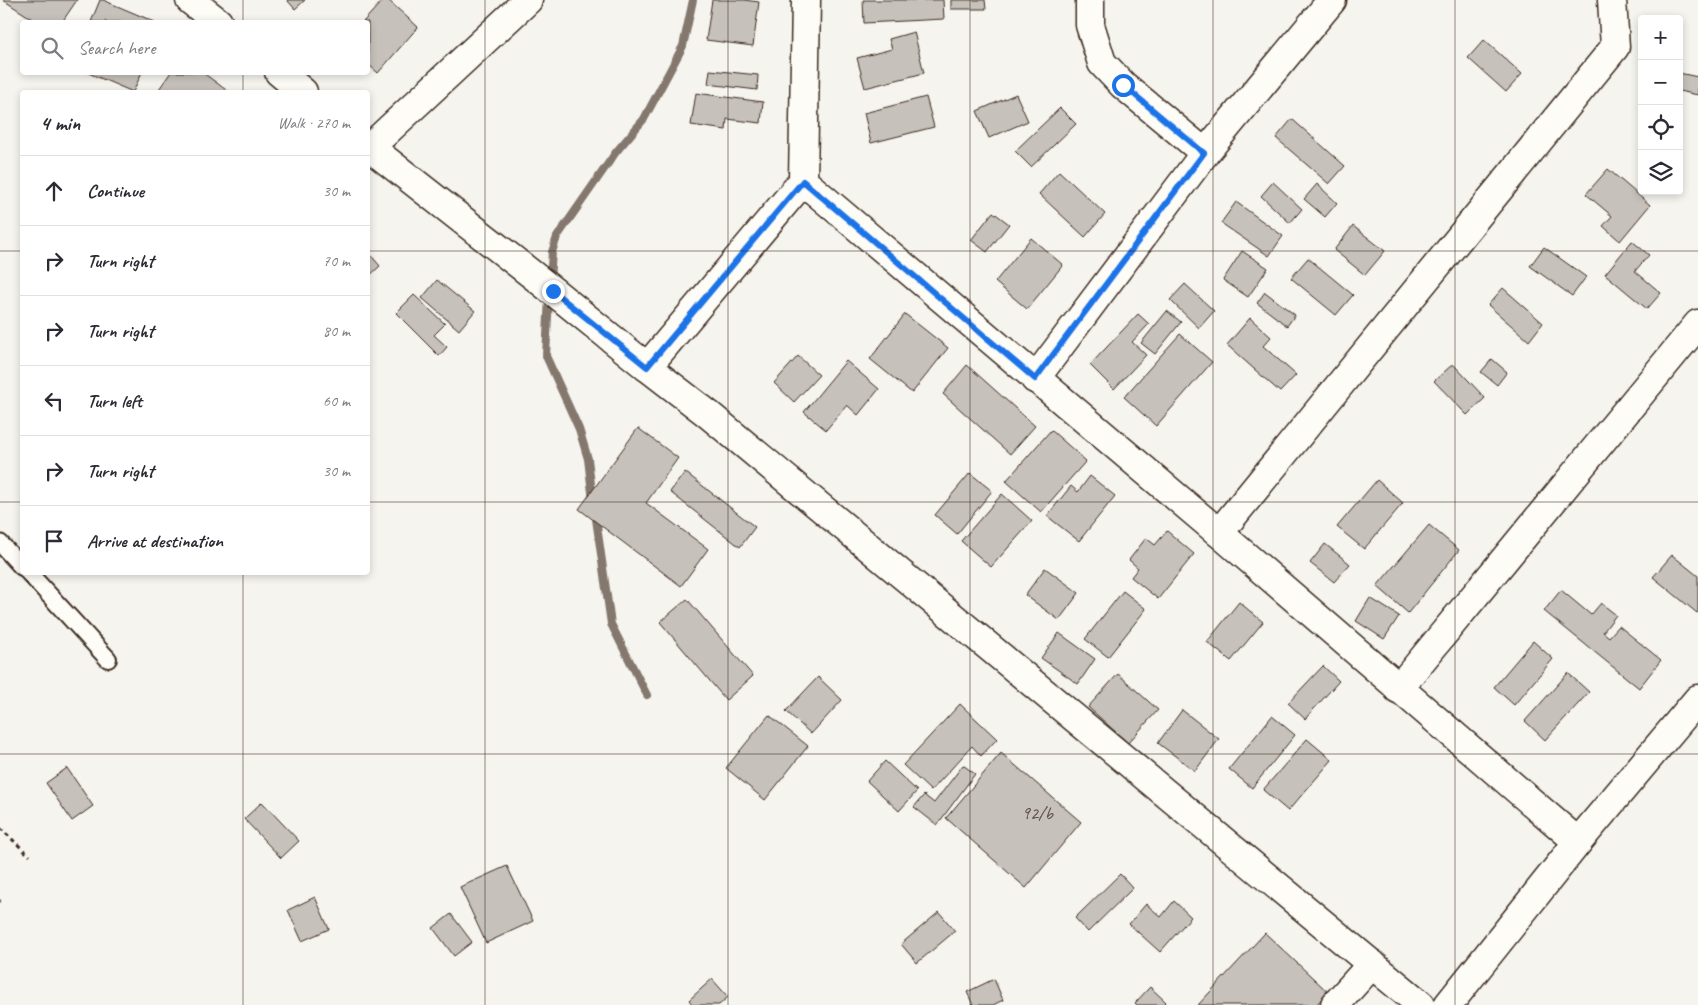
<!DOCTYPE html>
<html lang="en">
<head>
<meta charset="utf-8">
<style>
	:root { --surface:#fff; --page:#f7f7f7; --text:#2b2b33; --muted:#7c7c81; --line:#e1e1e2 }
	body { margin:0; font-family:Caveat,sans-serif; background:var(--page); color:var(--text) }
	.controls { position:absolute; right:15px; top:15px; display:grid; overflow:hidden; border-radius:5px; box-shadow:0 2px 8px #0003 }
	.controls button { width:45px; height:45px; display:grid; place-items:center; padding:0; border:0; border-bottom:1px solid var(--line); background:var(--surface); color:var(--text); font:25px sans-serif }
	.stop { position:absolute; width:15px; height:15px; margin:-11px; border:4px solid #1a73e8; border-radius:50%; background:#fff }
	.stop.end { background:#1a73e8; border-color:#fff; box-shadow:0 1px 5px #0008 }
	.list { margin:0; padding:0; list-style:none }
	h2 { display:flex; justify-content:space-between; align-items:center; height:65px; margin:0; padding:0 20px; font-size:21px }
	h2 small { font-size:16px; font-weight:400; color:var(--muted) }
	.list li { display:grid; grid-template-columns:32px 1fr auto; gap:15px; align-items:center; box-sizing:border-box; height:70px; padding:0 20px; border-top:1px solid var(--line) }
	.list b { display:block; font-size:19px; white-space:nowrap }
	.list em { font-size:16px; font-style:normal; color:var(--muted) }
	.icon { flex:none; width:28px; height:28px; fill:none; stroke:currentColor; stroke-width:2; stroke-linecap:round; stroke-linejoin:round }
	.map { position:relative; flex:none; width:1698px; height:1005px; overflow:hidden }
	.search { position:absolute; background:var(--surface); box-shadow:0 2px 8px #0003; left:20px; top:20px; width:350px; height:55px; display:flex; align-items:center; gap:12px; box-sizing:border-box; padding:0 18px; border-radius:5px; color:var(--muted); font-size:19px }
	.panel { position:absolute; background:var(--surface); box-shadow:0 2px 8px #0003; left:20px; top:90px; width:350px; height:485px; border-radius:5px }
	.map>svg:first-child { display:block }
	.lines { fill:none; stroke-linecap:round; stroke-linejoin:round }
	.stream { stroke:#84786e; stroke-width:8 }
	.building { fill:#c7c1bb; stroke:#3b2a1e }
	.lane-casing { stroke:#3b2a1e; stroke-width:20 }
	.street-casing { stroke:#3b2a1e; stroke-width:31 }
	.secondary-casing { stroke:#3b2a1e; stroke-width:31 }
	.path { stroke:#3b2a1e; stroke-width:3; stroke-dasharray:4 4; stroke-linecap:butt }
	.lane { stroke:#fdfcf7; stroke-width:16 }
	.street { stroke:#fdfcf7; stroke-width:28 }
	.secondary { stroke:#fdfcf7; stroke-width:28 }
	.route { stroke:#1a73e8; stroke-width:6 }
	.grid { fill:none; stroke:#3b2a1e; stroke-width:1; stroke-opacity:0.55 }
	.labels { text-anchor:middle; dominant-baseline:central; stroke-width:5; stroke-linejoin:round; paint-order:stroke }
	.number-label { font-size:19px; fill:#5e5045 }
</style>
</head>
<body>
<div class="map">
<svg width="1698" height="1005" viewBox="0 0 1698 1005">
	<rect width="100%" height="100%" fill="#f5f4ee"/>
	<filter id="ink" filterUnits="userSpaceOnUse"><feTurbulence type="fractalNoise" baseFrequency=".02" numOctaves="2"/><feDisplacementMap in="SourceGraphic" scale="10" xChannelSelector="R" yChannelSelector="G"/><feConvolveMatrix kernelMatrix="1 2 1 2 8 2 1 2 1" color-interpolation-filters="sRGB"/></filter>
	<g filter="url(#ink)">
		<g class="lines">
			<g class="stream">
				<path d="M 550,280 L 552,252 L 557,237 L 616,152 L 644,119 L 683,46 L 693,0"/>
				<path d="M 549,296 L 546,356 L 579,429 L 588,459 L 593,501"/>
				<path d="M 595,512 L 611,624 L 647,695"/>
			</g>
		</g>
		<g class="building">
			<path d="M 3,0 L 77,0 L 62,22 L 37,22 Z"/>
			<path d="M 100,0 L 103,0 L 155,22 L 91,22 Z"/>
			<path d="M 287,0 L 305,0 L 295,9 Z"/>
			<path d="M 383,0 L 388,0 L 418,27 L 378,73 L 368,64 L 368,22 L 363,22 Z"/>
			<path d="M 712,0 L 744,0 L 759,2 L 753,46 L 706,40 Z"/>
			<path d="M 863,0 L 943,0 L 944,19 L 864,23 Z"/>
			<path d="M 951,0 L 985,0 L 986,9 L 951,9 Z"/>
			<path d="M 914,32 L 924,73 L 865,88 L 857,58 L 892,49 L 889,39 Z"/>
			<path d="M 1484,40 L 1522,74 L 1506,92 L 1468,58 Z"/>
			<path d="M 710,70 L 758,75 L 757,90 L 708,84 Z"/>
			<path d="M 86,72 L 142,72 L 133,92 Z"/>
			<path d="M 171,72 L 202,72 L 229,92 L 157,92 Z"/>
			<path d="M 1679,73 L 1698,77 L 1698,95 L 1679,91 Z"/>
			<path d="M 696,93 L 763,102 L 761,123 L 727,119 L 726,130 L 691,125 Z"/>
			<path d="M 1016,94 L 1028,121 L 989,138 L 977,111 Z"/>
			<path d="M 926,97 L 934,127 L 871,143 L 864,113 Z"/>
			<path d="M 1060,108 L 1076,124 L 1031,167 L 1015,151 Z"/>
			<path d="M 1292,119 L 1345,166 L 1329,184 L 1276,138 Z"/>
			<path d="M 1608,169 L 1650,205 L 1620,241 L 1603,226 L 1612,216 L 1586,194 Z"/>
			<path d="M 1059,171 L 1105,214 L 1085,237 L 1039,194 Z"/>
			<path d="M 1273,182 L 1302,209 L 1290,223 L 1261,196 Z"/>
			<path d="M 1317,184 L 1337,203 L 1325,217 L 1304,199 Z"/>
			<path d="M 1236,202 L 1283,236 L 1269,256 L 1221,223 Z"/>
			<path d="M 993,212 L 1009,224 L 987,252 L 971,240 Z"/>
			<path d="M 1353,226 L 1385,251 L 1365,275 L 1334,250 Z"/>
			<path d="M 1031,238 L 1063,265 L 1027,309 L 995,282 Z"/>
			<path d="M 1632,241 L 1649,255 L 1635,271 L 1661,293 L 1647,309 L 1605,274 Z"/>
			<path d="M 1544,247 L 1586,277 L 1572,296 L 1530,266 Z"/>
			<path d="M 1242,251 L 1268,268 L 1248,297 L 1223,280 Z"/>
			<path d="M 368,252 L 380,266 L 368,277 Z"/>
			<path d="M 1308,258 L 1353,295 L 1336,315 L 1291,278 Z"/>
			<path d="M 437,280 L 475,311 L 459,330 L 422,298 Z"/>
			<path d="M 1185,284 L 1214,311 L 1199,328 L 1170,300 Z"/>
			<path d="M 1503,288 L 1543,323 L 1529,341 L 1488,305 Z"/>
			<path d="M 1265,292 L 1295,315 L 1287,326 L 1257,303 Z"/>
			<path d="M 414,295 L 445,324 L 434,335 L 447,347 L 439,356 L 396,313 Z"/>
			<path d="M 1167,311 L 1181,322 L 1155,354 L 1141,343 Z"/>
			<path d="M 905,314 L 948,348 L 912,393 L 870,359 Z"/>
			<path d="M 1138,314 L 1149,324 L 1132,342 L 1146,355 L 1114,389 L 1090,365 Z"/>
			<path d="M 1250,318 L 1271,337 L 1263,346 L 1296,375 L 1280,392 L 1227,345 Z"/>
			<path d="M 1180,334 L 1212,362 L 1156,426 L 1124,397 Z"/>
			<path d="M 798,356 L 819,375 L 794,402 L 774,383 Z"/>
			<path d="M 1492,359 L 1507,372 L 1497,385 L 1481,372 Z"/>
			<path d="M 846,361 L 879,389 L 858,415 L 847,405 L 826,430 L 804,412 Z"/>
			<path d="M 1453,364 L 1485,398 L 1467,415 L 1434,381 Z"/>
			<path d="M 967,365 L 1035,426 L 1010,454 L 943,394 Z"/>
			<path d="M 638,428 L 678,458 L 646,503 L 708,549 L 681,586 L 579,509 Z"/>
			<path d="M 1051,430 L 1086,461 L 1041,512 L 1006,481 Z"/>
			<path d="M 685,472 L 755,527 L 740,547 L 670,492 Z"/>
			<path d="M 970,473 L 992,491 L 957,534 L 935,515 Z"/>
			<path d="M 1090,476 L 1115,496 L 1079,541 L 1047,516 L 1071,486 L 1078,492 Z"/>
			<path d="M 1377,480 L 1403,503 L 1364,549 L 1337,527 Z"/>
			<path d="M 1002,494 L 1032,521 L 991,567 L 961,541 Z"/>
			<path d="M 1429,525 L 1459,550 L 1408,613 L 1377,586 Z"/>
			<path d="M 1167,531 L 1194,554 L 1158,599 L 1131,577 L 1138,568 L 1129,560 L 1146,538 L 1155,545 Z"/>
			<path d="M 1325,544 L 1350,564 L 1334,582 L 1310,563 Z"/>
			<path d="M 1672,555 L 1698,576 L 1698,612 L 1697,613 L 1653,577 Z"/>
			<path d="M 1045,568 L 1079,593 L 1059,620 L 1025,595 Z"/>
			<path d="M 1561,590 L 1591,615 L 1601,603 L 1616,615 L 1603,632 L 1609,637 L 1619,626 L 1661,660 L 1639,688 L 1544,611 Z"/>
			<path d="M 1123,591 L 1146,609 L 1108,657 L 1085,639 Z"/>
			<path d="M 1370,598 L 1399,616 L 1384,639 L 1356,621 Z"/>
			<path d="M 687,599 L 753,676 L 726,700 L 660,622 Z"/>
			<path d="M 1239,602 L 1263,622 L 1231,661 L 1207,642 Z"/>
			<path d="M 1059,633 L 1095,659 L 1078,684 L 1041,658 Z"/>
			<path d="M 1533,641 L 1553,659 L 1514,705 L 1494,687 Z"/>
			<path d="M 1323,666 L 1339,681 L 1305,719 L 1288,703 Z"/>
			<path d="M 1568,673 L 1589,692 L 1545,740 L 1525,721 Z"/>
			<path d="M 1118,674 L 1158,710 L 1128,743 L 1088,707 Z"/>
			<path d="M 818,677 L 842,700 L 811,734 L 786,711 Z"/>
			<path d="M 960,704 L 997,739 L 981,756 L 972,746 L 931,791 L 903,765 Z"/>
			<path d="M 1182,710 L 1219,739 L 1195,771 L 1158,743 Z"/>
			<path d="M 769,715 L 808,746 L 765,800 L 726,768 Z"/>
			<path d="M 1272,716 L 1295,735 L 1252,788 L 1229,769 Z"/>
			<path d="M 1307,739 L 1332,760 L 1288,811 L 1263,790 Z"/>
			<path d="M 1001,753 L 1081,822 L 1026,888 L 946,818 Z"/>
			<path d="M 885,761 L 917,791 L 899,811 L 867,781 Z"/>
			<path d="M 963,765 L 975,774 L 937,825 L 914,807 L 924,795 L 934,803 Z"/>
			<path d="M 67,768 L 93,806 L 72,821 L 46,783 Z"/>
			<path d="M 262,802 L 299,841 L 281,858 L 244,819 Z"/>
			<path d="M 507,866 L 533,921 L 486,943 L 460,887 Z"/>
			<path d="M 1120,874 L 1133,888 L 1088,932 L 1075,918 Z"/>
			<path d="M 315,897 L 329,929 L 302,941 L 288,910 Z"/>
			<path d="M 1174,901 L 1191,917 L 1160,952 L 1129,924 L 1146,904 L 1161,917 Z"/>
			<path d="M 939,912 L 955,931 L 917,963 L 901,944 Z"/>
			<path d="M 451,914 L 472,942 L 454,956 L 433,928 Z"/>
			<path d="M 1265,933 L 1328,992 L 1316,1005 L 1198,1005 Z"/>
			<path d="M 712,979 L 728,997 L 719,1005 L 693,1005 L 689,1000 Z"/>
			<path d="M 994,979 L 1003,1000 L 993,1005 L 973,1005 L 967,992 Z"/>
			<path d="M 1150,987 L 1166,1002 L 1163,1005 L 1137,1005 L 1135,1003 Z"/>
		</g>
		<g class="lines">
			<defs>
				<g id="lane">
					<path d="M 0,543 L 22,567"/>
					<path d="M 28,572 L 108,659"/>
				</g>
				<g id="street">
					<path d="M 1090,0 L 1090,25 L 1102,63 L 1123,85 L 1205,153"/>
					<path d="M 370,147 L 528,0"/>
					<path d="M 803,181 L 1219,533 L 1578,842"/>
					<path d="M 647,367 L 803,181 L 806,0"/>
					<path d="M 1035,379 L 1205,153 L 1332,0"/>
					<path d="M 1219,533 L 1615,47 L 1612,0"/>
					<path d="M 1398,689 L 1698,324"/>
					<path d="M 1335,1005 L 1372,964"/>
					<path d="M 1448,1005 L 1578,842 L 1698,699"/>
				</g>
				<g id="secondary">
					<path d="M 190,0 L 218,22"/>
					<path d="M 279,72 L 303,92"/>
					<path d="M 368,146 L 553,291 L 647,367 L 708,414 L 1421,1005"/>
				</g>
			</defs>
			<use href="#lane" class="lane-casing"/>
			<use href="#street" class="street-casing"/>
			<use href="#secondary" class="secondary-casing"/>
			<g class="path">
				<path d="M 0,828 L 30,856"/>
				<path d="M 0,901 L 1,901"/>
			</g>
			<use href="#lane" class="lane"/>
			<use href="#street" class="street"/>
			<use href="#secondary" class="secondary"/>
		</g>
	</g>
	<g class="lines" filter="url(#ink)">
		<path class="route" d="M 553,291 L 647,367 L 803,181 L 1035,379 L 1204,153 L 1123,85"/>
	</g>
	<path class="grid" d="M 243,0 L 243,22M 485,0 L 485,1005M 728,0 L 728,1005M 970,0 L 970,1005M 1213,0 L 1213,1005M 1455,0 L 1455,1005M 243,72 L 243,92M 0,251 L 22,251M 368,251 L 1698,251M 0,502 L 22,502M 368,502 L 1698,502M 243,572 L 243,1005M 0,754 L 1698,754"/>
	<g class="labels">
		<g class="number-label">
			<text x="1037" y="813">92/b</text>
		</g>
	</g>
</svg>
<div class="controls">
<button>+</button>
<button>−</button>
<button><svg class="icon" aria-label="locate" viewBox="0 0 24 24"><circle cx="12" cy="12" r="6"/><path d="M12 2v4M12 18v4M2 12h4M18 12h4"/></svg></button>
<button><svg class="icon" aria-label="layers" viewBox="0 0 24 24"><path d="M12 4l9 5-9 5-9-5zM3 14l9 5 9-5"/></svg></button>
</div>
<div class="stop" style="left:1123px;top:85px"></div>
<div class="stop end" style="left:553px;top:291px"></div>
<div class="search"><svg class="icon" aria-label="search" viewBox="0 0 24 24"><circle cx="10" cy="10" r="6"/><path d="M15 15l6 6"/></svg>Search here</div>
<section class="panel">
<h2>4 min<small>Walk · 270 m</small></h2>
<ul class="list">
<li><svg class="icon" aria-label="ahead" viewBox="0 0 24 24"><path d="M12 20V5M6 11l6-6 6 6"/></svg><div><b>Continue</b></div><em>30 m</em></li>
<li><svg class="icon" aria-label="right" viewBox="0 0 24 24"><path d="M7 20v-9h11M14 6l5 5-5 5"/></svg><div><b>Turn right</b></div><em>70 m</em></li>
<li><svg class="icon" aria-label="right" viewBox="0 0 24 24"><path d="M7 20v-9h11M14 6l5 5-5 5"/></svg><div><b>Turn right</b></div><em>80 m</em></li>
<li><svg class="icon" aria-label="left" viewBox="0 0 24 24"><path d="M17 20v-9H6M10 6l-5 5 5 5"/></svg><div><b>Turn left</b></div><em>60 m</em></li>
<li><svg class="icon" aria-label="right" viewBox="0 0 24 24"><path d="M7 20v-9h11M14 6l5 5-5 5"/></svg><div><b>Turn right</b></div><em>30 m</em></li>
<li><svg class="icon" aria-label="arrive" viewBox="0 0 24 24"><path d="M6 21V4h12l-3 4 3 4H6"/></svg><div><b>Arrive at destination</b></div></li>
</ul>
</section>
</div>
</body>
</html>
